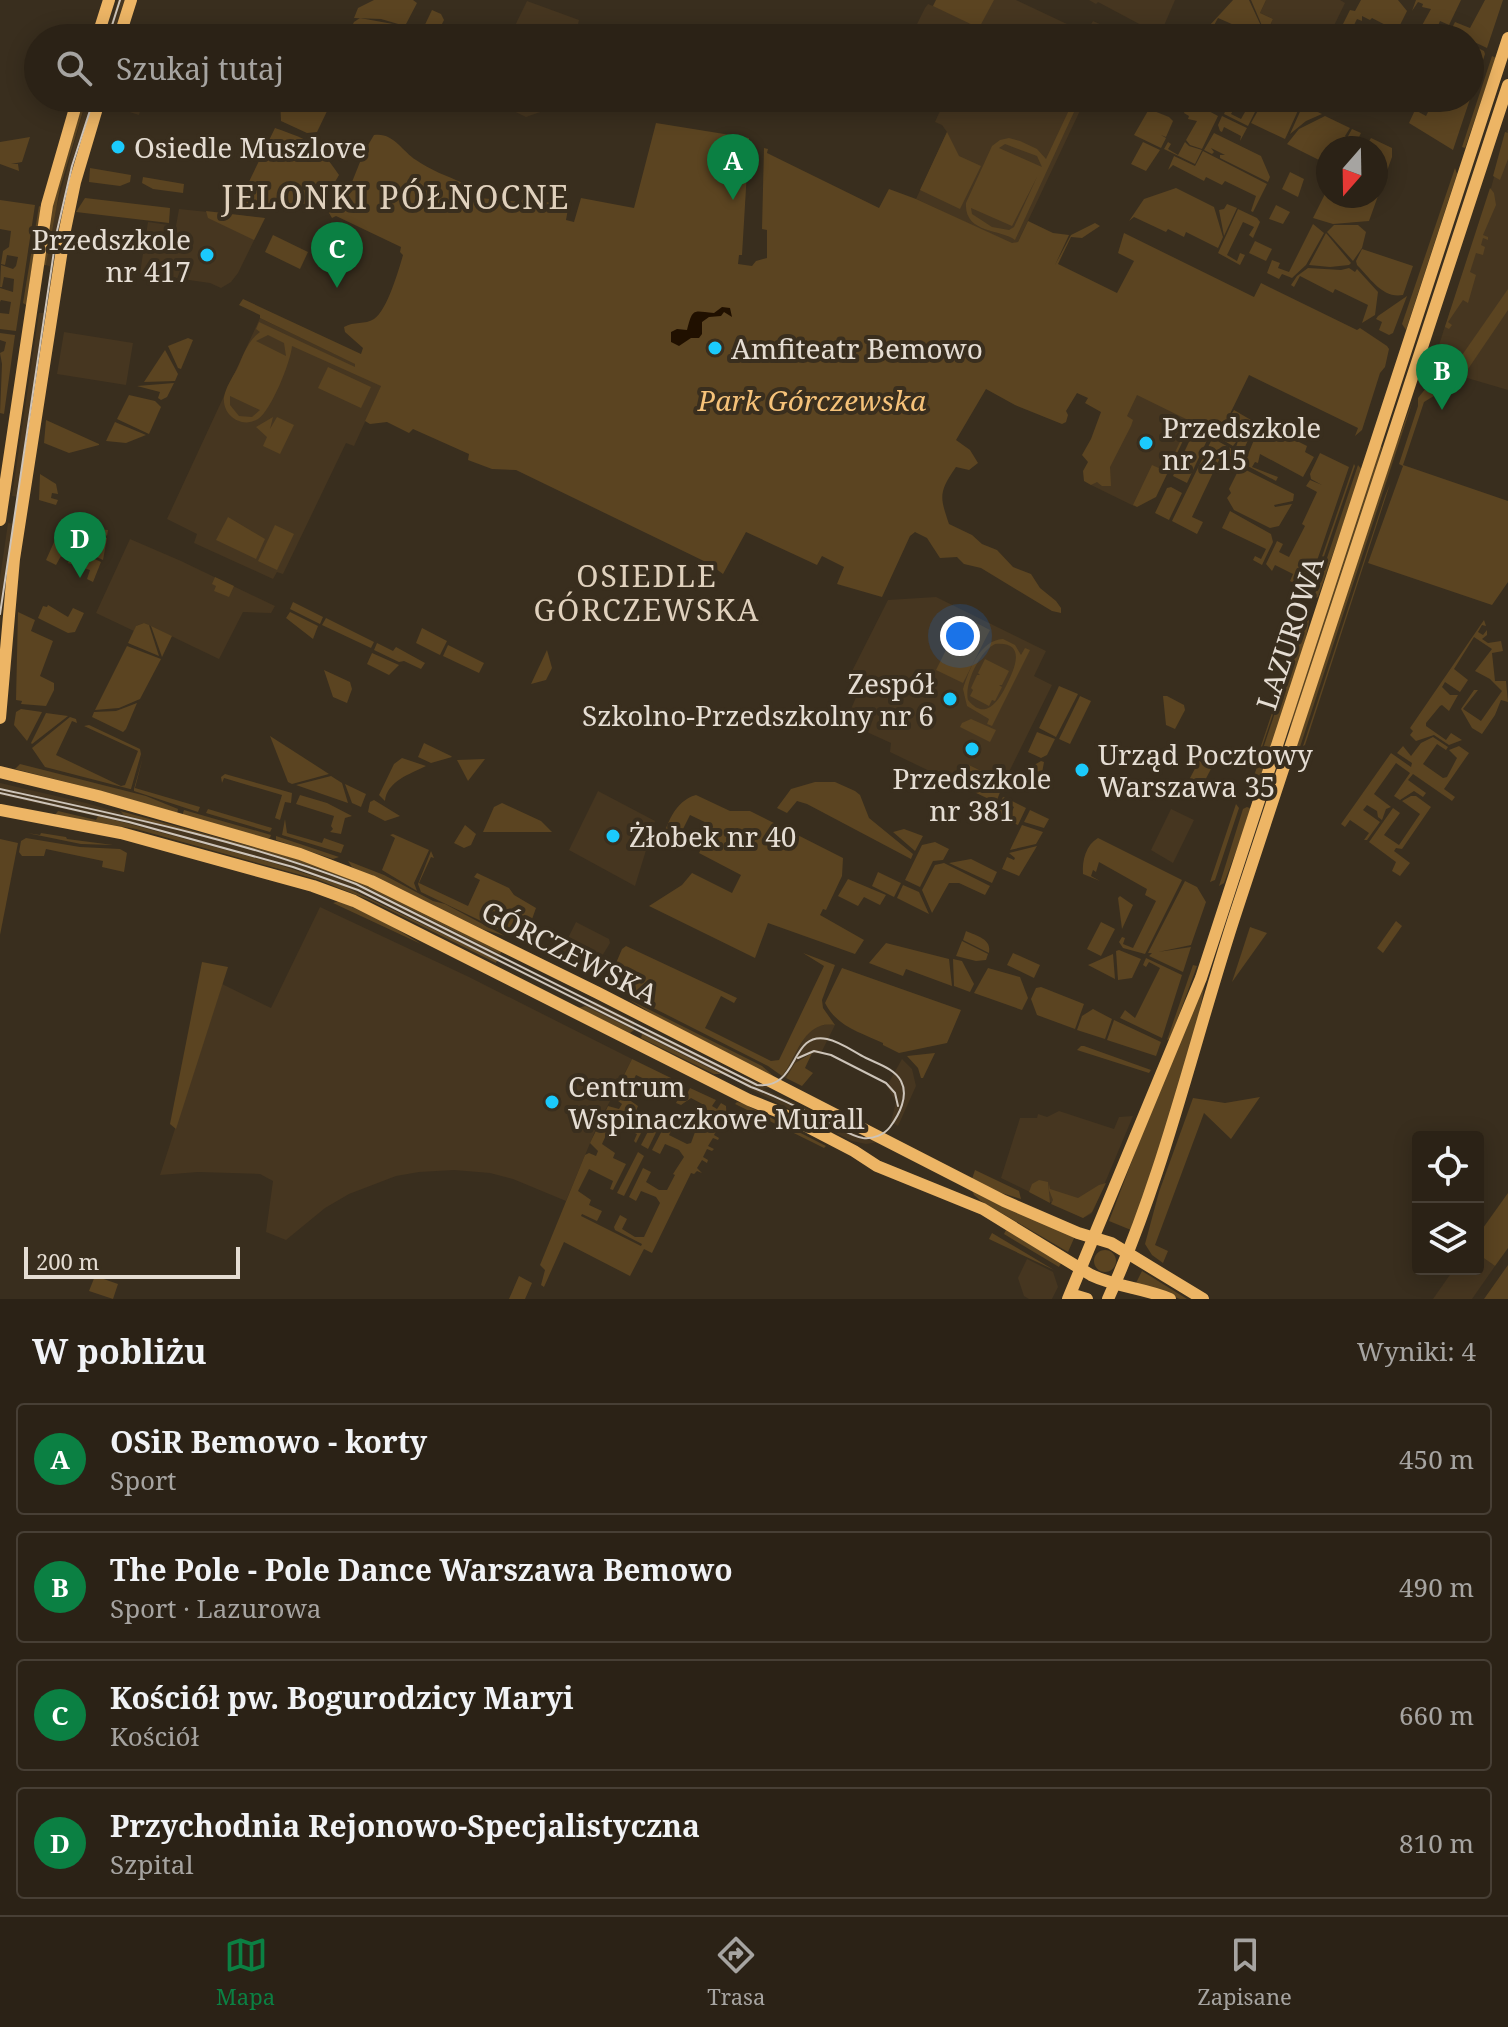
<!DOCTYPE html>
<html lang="pl">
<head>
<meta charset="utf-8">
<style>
	:root { --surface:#2b2216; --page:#332a1f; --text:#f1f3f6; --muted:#a6a4a1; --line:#473f35; --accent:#0b8043 }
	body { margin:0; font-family:"Noto Serif",serif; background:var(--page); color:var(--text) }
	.controls { position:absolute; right:24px; bottom:24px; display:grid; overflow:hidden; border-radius:8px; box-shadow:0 4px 20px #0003 }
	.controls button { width:72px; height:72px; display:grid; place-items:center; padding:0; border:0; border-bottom:2px solid var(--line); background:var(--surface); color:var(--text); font:40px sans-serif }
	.compass { position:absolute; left:1316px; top:136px; width:72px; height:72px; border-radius:50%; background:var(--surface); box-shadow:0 4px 20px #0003; rotate:200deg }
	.scale { position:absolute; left:24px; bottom:20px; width:216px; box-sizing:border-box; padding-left:8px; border:4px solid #e5ddd3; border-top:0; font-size:22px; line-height:28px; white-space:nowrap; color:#e5ddd3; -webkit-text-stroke:6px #392e1e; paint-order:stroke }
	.you { position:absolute; left:960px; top:636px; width:28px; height:28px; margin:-20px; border:6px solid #fff; border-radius:50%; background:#1a73e8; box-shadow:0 0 0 12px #1a73e833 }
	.badge { display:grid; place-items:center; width:52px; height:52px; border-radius:50%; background:var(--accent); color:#fff; font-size:26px; font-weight:700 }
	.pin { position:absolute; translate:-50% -66px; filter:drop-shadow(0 2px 4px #0008) }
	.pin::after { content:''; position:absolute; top:42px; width:28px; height:24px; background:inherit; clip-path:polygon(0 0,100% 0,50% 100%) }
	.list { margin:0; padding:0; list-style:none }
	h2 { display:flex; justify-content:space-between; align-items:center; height:104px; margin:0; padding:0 32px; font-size:34px }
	h2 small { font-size:26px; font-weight:400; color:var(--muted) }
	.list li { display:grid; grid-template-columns:52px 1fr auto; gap:24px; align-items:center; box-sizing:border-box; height:112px; margin:0 16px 16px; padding:0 16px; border:2px solid var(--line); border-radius:8px }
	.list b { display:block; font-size:30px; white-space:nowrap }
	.list p { margin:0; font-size:26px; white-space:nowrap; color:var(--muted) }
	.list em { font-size:26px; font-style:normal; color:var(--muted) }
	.icon { flex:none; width:44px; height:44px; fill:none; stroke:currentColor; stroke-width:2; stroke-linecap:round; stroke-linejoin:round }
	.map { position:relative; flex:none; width:1508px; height:1299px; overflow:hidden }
	.search { position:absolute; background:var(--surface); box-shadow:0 4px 20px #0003; left:24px; right:24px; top:24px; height:88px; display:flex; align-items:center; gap:20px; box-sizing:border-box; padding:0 28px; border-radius:44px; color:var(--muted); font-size:30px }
	.sheet { height:616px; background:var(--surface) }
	nav { display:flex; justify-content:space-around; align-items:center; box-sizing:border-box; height:112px; border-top:2px solid var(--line); background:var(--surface); font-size:22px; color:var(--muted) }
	nav a { display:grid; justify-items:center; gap:4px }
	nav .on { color:var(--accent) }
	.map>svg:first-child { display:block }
	.built { fill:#463620 }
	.green { fill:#5b4421; fill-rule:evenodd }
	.water { fill:#201000 }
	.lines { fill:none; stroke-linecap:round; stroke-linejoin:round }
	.major { stroke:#edb565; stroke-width:12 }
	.tram { stroke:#cdc4b9; stroke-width:2 }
	.poi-dot { fill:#1bcafc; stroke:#392e1e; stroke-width:3 }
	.labels { text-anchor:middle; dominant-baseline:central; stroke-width:8; stroke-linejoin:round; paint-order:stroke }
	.poi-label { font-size:28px; fill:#e5ddd3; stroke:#392e1e; text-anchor:start }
	.park-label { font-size:28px; font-style:italic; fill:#f6c279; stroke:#392e1e }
	.street-label { font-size:28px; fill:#e5ddd3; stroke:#392e1e }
	.neighbourhood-label { font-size:30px; letter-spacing:2px; fill:#e0d1bd; stroke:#392e1e }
	.quarter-label { font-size:32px; letter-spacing:2px; fill:#e0d1bd; stroke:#392e1e }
</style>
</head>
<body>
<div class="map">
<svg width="1508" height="1299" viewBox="0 0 1508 1299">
	<rect width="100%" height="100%" fill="#392e1e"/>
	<g class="built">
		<path d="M 118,0 L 127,0 L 115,38 L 106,38 Z"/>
		<path d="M 936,0 L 1016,0 L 1086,33 L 1093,21 L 1130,38 L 910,38 L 925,8 L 928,4 L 933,6 Z"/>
		<path d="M 1089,0 L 1175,0 L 1160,35 L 1098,2 L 1096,4 Z"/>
		<path d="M 1266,0 L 1340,0 L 1345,3 L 1328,38 L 1264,38 L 1273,19 L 1260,13 Z"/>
		<path d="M 527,1 L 579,20 L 575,38 L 509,38 Z"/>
		<path d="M 87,98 L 96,98 L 62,211 L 52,267 L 46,265 L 56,209 Z"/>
		<path d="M 113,98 L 128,98 L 142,104 L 139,115 L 111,106 Z"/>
		<path d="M 487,98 L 561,98 L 560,105 L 526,117 Z"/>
		<path d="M 914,98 L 1086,98 L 1018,242 L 1012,244 L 916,199 L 947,132 L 942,125 L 935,122 L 940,111 Z"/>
		<path d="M 1507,130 L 1508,130 L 1508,390 L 1457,375 L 1435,357 L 1491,188 Z"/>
		<path d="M 179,209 L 265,218 L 238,273 L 231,282 L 221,288 L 210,283 L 140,273 L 148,222 L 176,226 Z"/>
		<path d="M 39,313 L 45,313 L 19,497 L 12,496 Z"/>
		<path d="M 260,318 L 385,378 L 354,446 L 346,443 L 283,574 L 277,572 L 273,579 L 194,543 L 197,534 L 167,519 Z"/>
		<path d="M 64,332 L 133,343 L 126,385 L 57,374 Z"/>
		<path d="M 1137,393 L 1191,421 L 1166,472 L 1154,466 L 1134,506 L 1091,485 Z"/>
		<path d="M 8,523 L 15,524 L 0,625 L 0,578 Z"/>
		<path d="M 130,539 L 181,561 L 275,606 L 271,613 L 243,612 L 219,659 L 144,623 L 136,626 L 134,631 L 96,613 Z"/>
		<path d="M 936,597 L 1046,651 L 1034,676 L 1052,685 L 1004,782 L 967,764 L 956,782 L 944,778 L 890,752 L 891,743 L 869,733 L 865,729 L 869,715 L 866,714 L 865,716 L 851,709 L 860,688 L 847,681 L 888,600 Z"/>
		<path d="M 0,783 L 86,803 L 316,868 L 361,885 L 500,954 L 497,960 L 370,897 L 307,873 L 126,823 L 0,795 Z"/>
		<path d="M 598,791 L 655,821 L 635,886 L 569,850 Z"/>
		<path d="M 1171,809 L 1194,820 L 1173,863 L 1151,850 Z"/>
		<path d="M 320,907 L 469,977 L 632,1059 L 598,1124 L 566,1201 L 513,1179 L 490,1173 L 454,1170 L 419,1172 L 396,1176 L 349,1194 L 325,1208 L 286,1240 L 266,1232 L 273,1181 L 260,1174 L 198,1172 L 160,1175 L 222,984 L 271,1008 Z"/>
		<path d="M 576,922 L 609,939 L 610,943 L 591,974 L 558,958 Z"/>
		<path d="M 594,1001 L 634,1021 L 634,1030 L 585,1006 Z"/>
		<path d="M 830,1024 L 835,1025 L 821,1053 L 808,1054 L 795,1063 L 786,1078 L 782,1076 L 808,1032 L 818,1026 Z"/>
		<path d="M 647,1032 L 656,1033 L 728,1069 L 731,1074 L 721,1074 L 642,1034 Z"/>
		<path d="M 902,1059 L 912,1069 L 916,1086 L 898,1126 L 891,1122 L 896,1102 L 887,1086 Z"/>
		<path d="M 747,1078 L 771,1087 L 763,1089 L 795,1103 L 793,1111 L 746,1087 L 740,1079 Z"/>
		<path d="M 802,1106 L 858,1135 L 879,1142 L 866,1144 L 852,1141 L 800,1115 Z"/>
		<path d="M 1059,1111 L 1114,1129 L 1119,1117 L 1133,1116 L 1094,1209 L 1091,1214 L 1083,1218 L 1001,1178 L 1020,1118 L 1037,1118 L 1038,1114 L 1047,1117 Z"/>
		<path d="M 1478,1254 L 1495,1266 L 1472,1299 L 1433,1299 L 1454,1269 L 1478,1269 Z"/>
		<path d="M 1027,1259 L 1053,1272 L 1058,1287 L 1052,1299 L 1029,1299 L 1024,1296 L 1018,1278 Z"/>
	</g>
	<g class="green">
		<path d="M 374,0 L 413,0 L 417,3 L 405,26 L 381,19 L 354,18 L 358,8 Z"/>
		<path d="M 936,0 L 994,0 L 979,28 L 933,6 Z"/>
		<path d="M 1233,0 L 1249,0 L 1262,28 L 1259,38 L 1254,38 L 1250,32 L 1218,18 L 1213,27 L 1219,30 L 1216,36 L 1210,25 Z"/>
		<path d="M 1251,0 L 1266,0 L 1260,13 L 1273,19 L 1264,38 L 1260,38 L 1263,28 Z"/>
		<path d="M 1361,0 L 1398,0 L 1407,11 L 1397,31 L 1372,18 L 1370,20 L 1362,16 L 1362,21 L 1357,19 L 1349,35 L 1353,38 L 1343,38 L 1338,34 L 1350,10 L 1355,11 Z"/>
		<path d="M 1416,0 L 1461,0 L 1449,25 L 1440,21 L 1437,28 L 1445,32 L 1440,38 L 1415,38 L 1431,9 L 1422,7 L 1423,4 L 1418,2 L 1412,11 Z"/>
		<path d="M 1485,0 L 1503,0 L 1487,48 L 1455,33 L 1452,28 L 1455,22 L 1470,28 Z"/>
		<path d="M 432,10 L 441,14 L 444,20 L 435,38 L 428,38 L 421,33 Z"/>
		<path d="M 360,18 L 393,24 L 402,31 L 399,38 L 378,38 L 354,27 L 350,38 L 346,38 L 354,22 Z"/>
		<path d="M 1470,44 L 1484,51 L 1485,54 L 1453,150 L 1409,123 L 1415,110 L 1426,116 L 1435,98 L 1470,98 Z"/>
		<path d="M 1492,56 L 1496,58 L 1465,148 L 1462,147 Z"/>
		<path d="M 82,98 L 87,98 L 60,188 L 46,265 L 42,266 L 52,201 Z"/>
		<path d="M 280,98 L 324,98 L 330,105 L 317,132 L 307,133 L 281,121 Z"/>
		<path d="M 1173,98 L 1208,98 L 1211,102 L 1205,109 L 1218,116 L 1202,149 L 1190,145 L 1186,140 L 1197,121 L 1188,119 L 1189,116 L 1184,113 L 1187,105 Z"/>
		<path d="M 1231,98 L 1239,99 L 1231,114 L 1241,119 L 1253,98 L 1262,98 L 1248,126 L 1224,114 Z"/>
		<path d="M 1265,98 L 1289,98 L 1301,104 L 1285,139 L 1251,123 Z"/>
		<path d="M 1303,105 L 1322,114 L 1306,121 L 1290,134 Z"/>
		<path d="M 1149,109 L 1169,117 L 1173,121 L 1166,137 L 1161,135 L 1166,138 L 1161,148 L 1134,135 Z"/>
		<path d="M 1069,110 L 1074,112 L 1015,240 C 1001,229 964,234 966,203 L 992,146 L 1000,140 L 1009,138 L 1020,141 L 1037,149 L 1046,159 ZM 1005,144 L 1037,156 L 1042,167 L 999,148 ZM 1037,177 L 1014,227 L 1009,230 L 992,227 L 972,214 L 971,208 L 1012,226 Z"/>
		<path d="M 1222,116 L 1247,128 L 1240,141 L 1241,136 L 1224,127 L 1222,132 L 1220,131 L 1218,125 Z"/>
		<path d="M 1325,116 L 1350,128 L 1345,136 L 1347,138 L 1352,129 L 1361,133 L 1357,141 L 1366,146 L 1371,138 L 1392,148 L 1392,157 L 1369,221 L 1333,224 L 1313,218 L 1328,188 L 1328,196 L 1376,196 L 1376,148 L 1328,148 L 1327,178 L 1327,173 L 1322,170 L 1325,163 L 1287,144 L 1299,129 Z"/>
		<path d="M 656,123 L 749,138 L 742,255 L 739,255 L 738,264 L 752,266 L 756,261 L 767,258 L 767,230 L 762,229 L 764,148 L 768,149 L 767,153 L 879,208 L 889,189 L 916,199 L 1012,243 L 1018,242 L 1028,221 L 1053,233 L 1069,235 L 1055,265 L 1071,235 L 1095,223 L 1100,226 L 1082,238 L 1071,237 L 1058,264 L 1117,293 L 1134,261 L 1118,253 L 1124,233 L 1254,297 L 1261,283 L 1357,330 L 1360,328 L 1387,346 L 1389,349 L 1385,367 L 1380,373 L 1362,430 L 1355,436 L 1358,428 L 1249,375 L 1226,422 L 1234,410 L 1256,423 L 1244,449 L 1236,447 L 1239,438 L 1233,446 L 1192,422 L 1156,497 L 1137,507 L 1133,505 L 1152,465 L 1166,471 L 1190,421 L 1137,395 L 1127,416 L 1133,420 L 1131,426 L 1110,467 L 1111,486 L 1102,486 L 1097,482 L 1091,485 L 1084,481 L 1083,471 L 1088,462 L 1082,455 L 1091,439 L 1101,412 L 1085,403 L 1088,398 L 1077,393 L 1066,411 L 1068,415 L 1066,422 L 1062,424 L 1015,405 L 986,389 L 956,440 L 970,450 L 978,463 L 969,470 L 956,467 C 938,493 940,497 949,524 L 972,535 L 982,544 L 997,550 L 1013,567 L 1031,574 L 1040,588 L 1056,601 L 1061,608 L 1061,613 L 1052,611 L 981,568 L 964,564 L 957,557 L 940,558 L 927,538 L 915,532 L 910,536 L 882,597 L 837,584 L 844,567 L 822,556 L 817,565 L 746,532 L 723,574 L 708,563 L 516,470 L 492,469 L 468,460 L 469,454 L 413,429 L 409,433 L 387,422 L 370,424 L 365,421 L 381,386 L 292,346 C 291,361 271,411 258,419 C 242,429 222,416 224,397 C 226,387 232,378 237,369 C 243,356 248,340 260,332 L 256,329 L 259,322 L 355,367 L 355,364 L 260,318 L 260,315 L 239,305 L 243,299 L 361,354 L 363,348 L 345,332 L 344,327 C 354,321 365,325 374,319 C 387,311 399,269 403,255 L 400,252 L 401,247 L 336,216 L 332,218 L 329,213 L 348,192 L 364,152 L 374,135 C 393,132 402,151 416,160 C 430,170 447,176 463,183 L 461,190 L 480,198 L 521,202 L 523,198 L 563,205 L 568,209 L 566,220 L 574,222 L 581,198 L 634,208 ZM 268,335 L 284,343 L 286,356 L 256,341 ZM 230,396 L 260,410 L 252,417 L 239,416 L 230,405 Z"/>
		<path d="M 275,128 C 312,141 317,143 339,175 C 330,191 321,203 300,205 C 294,206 287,202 281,203 C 269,204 268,205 256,201 L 255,205 L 244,204 L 243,194 Z"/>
		<path d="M 947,132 L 959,156 L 981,166 L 960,209 L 920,190 Z"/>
		<path d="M 1505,132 L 1508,133 L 1508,159 L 1500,180 L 1493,176 Z"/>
		<path d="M 1214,133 L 1261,156 L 1270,177 L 1268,182 L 1220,158 L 1220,155 L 1225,155 L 1211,148 L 1214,152 L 1212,154 L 1204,150 Z"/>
		<path d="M 30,137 L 22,162 L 11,164 L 18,164 L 19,171 L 0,164 L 0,142 Z"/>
		<path d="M 1143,142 L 1160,150 L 1146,171 L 1131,164 Z"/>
		<path d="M 1168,142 L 1171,144 L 1168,149 L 1178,155 L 1185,142 L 1189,146 L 1202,150 L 1195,164 L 1164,149 Z"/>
		<path d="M 1203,151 L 1267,184 L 1253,212 L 1251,211 L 1256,196 L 1225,181 L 1222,185 L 1206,177 L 1204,181 L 1173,165 L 1168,170 L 1174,156 L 1195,166 Z"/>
		<path d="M 90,168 L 131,175 L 130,182 L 120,186 L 89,182 Z"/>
		<path d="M 1455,168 L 1457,174 L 1406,330 L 1402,324 Z"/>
		<path d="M 1290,172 L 1304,179 L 1298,197 L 1282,189 Z"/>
		<path d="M 143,177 L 184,184 L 183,193 L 153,189 L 142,183 Z"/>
		<path d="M 1176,188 L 1214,207 L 1223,237 L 1218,248 L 1186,232 L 1184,237 L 1168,229 L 1166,232 L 1134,217 L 1129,221 L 1144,199 Z"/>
		<path d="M 1490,188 L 1494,193 L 1496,205 L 1483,235 L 1488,237 L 1488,240 L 1483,238 L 1481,245 L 1485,247 L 1483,255 L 1476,253 L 1470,272 L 1476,275 L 1468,303 L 1463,300 L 1448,322 L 1452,325 L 1449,329 L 1445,327 L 1440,342 Z"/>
		<path d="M 85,198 L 170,208 L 169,223 L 76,212 Z"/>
		<path d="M 0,200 L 35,205 L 16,331 L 0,329 L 0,313 L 9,314 L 11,302 L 1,300 L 0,302 L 0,288 L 13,292 L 14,279 L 4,277 L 2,287 L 0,287 L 1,265 L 13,269 L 16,266 L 18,257 L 7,255 L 5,265 L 1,264 L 3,251 L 9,247 L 11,231 L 0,229 Z"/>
		<path d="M 1227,204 L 1237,208 L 1224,236 L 1219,210 L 1224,209 Z"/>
		<path d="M 1276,205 L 1290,212 L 1283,224 L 1269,219 Z"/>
		<path d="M 39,206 L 41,207 L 26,305 L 23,303 Z"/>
		<path d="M 1238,209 L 1257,218 L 1260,222 L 1253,238 L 1249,235 L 1254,227 L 1243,222 L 1227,255 L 1237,261 L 1240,253 L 1245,255 L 1240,265 L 1218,253 Z"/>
		<path d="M 206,211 L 265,218 L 254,240 L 208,218 Z"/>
		<path d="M 1313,224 L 1324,233 L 1306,265 L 1292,278 L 1282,274 L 1279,279 L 1267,273 L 1272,260 L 1280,263 L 1278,268 L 1289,272 Z"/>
		<path d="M 1334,225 L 1358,225 L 1366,232 L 1362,248 L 1353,261 L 1327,232 Z"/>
		<path d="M 1326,233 L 1351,263 L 1349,265 L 1330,267 L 1309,265 Z"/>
		<path d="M 273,235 L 308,252 L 300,269 L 265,252 Z"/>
		<path d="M 1255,241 L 1272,249 L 1266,261 L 1249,253 Z"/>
		<path d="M 1362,249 L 1413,266 L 1403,295 C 1383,299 1370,278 1357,265 L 1356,261 Z"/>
		<path d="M 1308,268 L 1341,270 L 1349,268 L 1355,272 L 1357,269 L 1378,292 L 1375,315 L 1362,323 L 1368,305 L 1335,289 L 1333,293 L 1300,276 L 1294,287 L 1291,285 L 1297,276 Z"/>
		<path d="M 1508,289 L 1508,310 L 1466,372 L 1456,374 L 1451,371 Z"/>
		<path d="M 1407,296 L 1393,333 L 1389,335 L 1379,330 L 1382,322 L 1376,319 L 1378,316 Z"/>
		<path d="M 0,333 L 15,335 L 4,414 L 0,413 L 2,364 L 0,353 L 4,351 L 6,342 L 0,340 Z"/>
		<path d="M 188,338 L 193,340 L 181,369 L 178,368 L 168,346 Z"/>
		<path d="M 165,350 L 178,374 L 175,381 L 144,382 Z"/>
		<path d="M 328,367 L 371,387 L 361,408 L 318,388 Z"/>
		<path d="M 174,383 L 167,397 L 161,400 L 158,398 L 160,392 L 137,386 Z"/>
		<path d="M 1433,385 L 1447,388 L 1424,402 L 1403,465 L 1508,501 L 1508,582 L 1492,605 L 1368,563 L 1403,466 L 1399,464 L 1418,406 L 1418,398 L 1426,388 Z"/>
		<path d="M 129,395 L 155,401 L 161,407 L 149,434 L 117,419 Z"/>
		<path d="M 1413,400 L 1300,747 L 1296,748 L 1387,469 Z"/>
		<path d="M 273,417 L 270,429 L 277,417 L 294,425 L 280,454 L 263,446 L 267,437 L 256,427 Z"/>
		<path d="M 46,420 L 99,444 L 99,445 L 69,453 L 44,443 Z"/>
		<path d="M 115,422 L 146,435 L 126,443 L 106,441 Z"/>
		<path d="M 1261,423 L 1307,446 L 1305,452 L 1314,457 L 1303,477 L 1260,454 L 1258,463 L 1255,462 L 1252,467 L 1278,477 L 1276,481 L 1244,464 Z"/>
		<path d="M 1195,429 L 1209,436 L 1187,483 L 1173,476 Z"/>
		<path d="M 1214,439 L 1241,454 L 1237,464 L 1233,462 L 1234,458 L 1224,453 L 1220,458 L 1192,517 L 1203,522 L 1197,534 L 1172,521 L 1211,441 Z"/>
		<path d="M 1380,446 L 1382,447 L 1375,475 L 1288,740 L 1293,711 Z"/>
		<path d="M 1320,453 L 1349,467 L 1307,590 L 1290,581 L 1293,574 L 1275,565 L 1272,571 L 1266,564 L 1277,541 L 1283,544 L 1279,552 L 1289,557 L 1305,526 L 1302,524 L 1317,492 L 1306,486 L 1310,480 L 1322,485 L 1311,479 L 1310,474 Z"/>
		<path d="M 1354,464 L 1355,466 L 1310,597 L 1309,594 Z"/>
		<path d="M 1358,465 L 1362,470 L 1318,597 L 1313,600 Z"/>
		<path d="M 1242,468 L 1294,494 L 1293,501 L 1274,505 L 1275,507 L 1292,504 L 1279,526 L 1270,528 L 1234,510 L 1227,498 L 1231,493 L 1229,489 L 1239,469 Z"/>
		<path d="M 40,474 L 56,484 L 58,494 L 52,493 L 51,498 L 58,500 L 56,505 L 39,500 Z"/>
		<path d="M 1390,484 L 1305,745 L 1303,746 L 1385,496 Z"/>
		<path d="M 1171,487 L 1182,493 L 1169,520 L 1155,513 L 1167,488 Z"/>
		<path d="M 1230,511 L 1271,534 L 1273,542 L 1262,565 L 1253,560 L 1255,556 L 1261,559 L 1266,549 L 1222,528 Z"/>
		<path d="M 228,517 L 265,539 L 256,559 L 216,540 Z"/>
		<path d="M 275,525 L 294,534 L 277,570 L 258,561 Z"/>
		<path d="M 88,527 L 96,528 L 93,535 L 97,537 L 101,530 L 98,529 L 108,530 L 107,536 L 103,532 L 101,537 L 107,538 L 103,560 L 65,542 L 70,529 L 86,532 Z"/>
		<path d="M 55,540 L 101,562 L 93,582 L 87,579 L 90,570 L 68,563 L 69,560 L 61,556 L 56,565 L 46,560 Z"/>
		<path d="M 215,577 L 234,586 L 229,597 L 214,591 L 216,586 L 212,584 Z"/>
		<path d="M 293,602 L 323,617 L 320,624 L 290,609 Z"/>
		<path d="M 48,605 L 68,617 L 73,608 L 84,613 L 75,632 L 68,633 L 38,618 L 43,606 L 47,607 Z"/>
		<path d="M 1309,610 C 1315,629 1264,772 1255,801 L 1248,794 Z"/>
		<path d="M 18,612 L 35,620 L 31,631 L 53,641 L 40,676 L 54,683 L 54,690 L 46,706 L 21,704 L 22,701 L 16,700 Z"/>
		<path d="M 290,612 L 318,626 L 313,639 L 286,618 Z"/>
		<path d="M 1305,613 L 1304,622 L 1259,756 L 1260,749 Z"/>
		<path d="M 963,616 L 990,630 L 963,683 L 936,670 Z"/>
		<path d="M 326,618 L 374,642 L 371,648 L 322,625 Z"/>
		<path d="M 1484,620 L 1486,626 L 1482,625 L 1478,632 L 1483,635 L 1487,630 L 1487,635 L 1482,639 L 1488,643 L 1501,641 L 1503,651 L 1492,653 L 1495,681 L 1506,681 L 1508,702 L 1501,700 L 1495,715 L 1482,734 L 1472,728 L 1461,709 L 1474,690 L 1478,690 L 1463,709 L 1481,721 L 1502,691 L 1490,679 L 1475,671 L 1492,649 L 1474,637 L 1454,669 L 1468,680 L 1460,692 L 1445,682 L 1442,687 L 1450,695 L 1458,695 L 1449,711 L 1442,705 L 1440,706 L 1426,723 L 1426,726 L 1446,740 L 1451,733 L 1462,740 L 1449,745 L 1434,735 L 1416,741 L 1410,735 L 1413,731 L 1410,728 Z"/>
		<path d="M 144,623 L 149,625 L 159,656 L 128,643 L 136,626 Z"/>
		<path d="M 151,626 L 172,636 L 162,657 Z"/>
		<path d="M 422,628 L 447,641 L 440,655 L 416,643 Z"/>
		<path d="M 1003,639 L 1015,645 L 1021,655 L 1025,648 L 1030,650 L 992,726 L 987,724 L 989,719 L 967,706 L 963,689 C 969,670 980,640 1003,639 ZM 995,644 C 1028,641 1014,670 1006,686 C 998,702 985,721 968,700 C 964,684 980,651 995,644 Z"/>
		<path d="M 377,643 L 393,651 L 396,647 L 425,663 L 421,669 L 404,661 L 399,662 L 374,650 Z"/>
		<path d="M 448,645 L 484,663 L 479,673 L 443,656 Z"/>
		<path d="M 127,646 L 161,659 L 140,699 L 119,708 L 95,710 Z"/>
		<path d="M 547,650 L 552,668 L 546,680 L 531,684 Z"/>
		<path d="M 372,653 L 399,665 L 389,675 L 367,664 Z"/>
		<path d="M 985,659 L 1009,671 L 1002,685 L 999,685 L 1002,687 L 995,701 L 992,700 L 989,706 L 970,696 L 973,690 L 971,688 L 977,675 L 980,675 L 978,673 Z"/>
		<path d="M 324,670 L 350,682 L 352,689 L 347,703 L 333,697 Z"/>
		<path d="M 1059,686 L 1078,694 L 1056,737 L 1039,728 Z"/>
		<path d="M 1080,696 L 1091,701 L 1070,744 L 1059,739 Z"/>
		<path d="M 1163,696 L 1167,696 L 1184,705 L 1185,710 L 1175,729 L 1166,725 Z"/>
		<path d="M 137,703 L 126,729 L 123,732 L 92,717 L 94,712 L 116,711 Z"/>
		<path d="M 21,709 L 42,712 L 27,741 L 14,725 L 16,712 Z"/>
		<path d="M 46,713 L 68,716 L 32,744 L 31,743 Z"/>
		<path d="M 70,717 L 76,719 L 77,723 L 72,721 L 56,755 L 121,786 L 125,785 L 138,751 L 84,726 L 89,725 L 140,749 L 141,754 L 131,789 L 130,789 L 45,767 L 32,748 Z"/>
		<path d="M 971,719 L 996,730 L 990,742 L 960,727 L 962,723 Z"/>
		<path d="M 1037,732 L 1055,739 L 1047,755 L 1041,758 L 1028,752 Z"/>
		<path d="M 270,736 L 329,774 L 292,784 L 288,782 Z"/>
		<path d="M 1433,737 L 1448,747 L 1446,750 L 1437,744 L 1423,764 L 1443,778 L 1447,777 L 1457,758 L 1449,750 L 1459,746 L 1469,753 L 1444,789 L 1455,797 L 1452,801 L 1413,774 L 1408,780 L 1426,793 L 1423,797 L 1414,791 L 1400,800 L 1394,796 L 1410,773 L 1396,763 L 1374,794 L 1391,807 L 1386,809 L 1382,820 L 1378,817 L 1377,811 L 1367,805 L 1363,810 L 1380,822 L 1367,840 L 1364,840 L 1369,833 L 1350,820 L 1345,827 L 1341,824 L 1391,753 L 1411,767 L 1412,763 L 1397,753 L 1403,746 L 1411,756 L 1421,743 Z"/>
		<path d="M 424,743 L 451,756 L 452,757 L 431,763 L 418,757 Z"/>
		<path d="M 143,757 L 135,788 L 200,807 L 198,812 L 134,791 L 134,789 Z"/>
		<path d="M 402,758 L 426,766 C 410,774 387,781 385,801 L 379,795 L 394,764 Z"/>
		<path d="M 485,759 L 468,781 L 457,760 Z"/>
		<path d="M 1041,761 L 1044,762 L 1042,773 L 1036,771 L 1028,787 L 1011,779 Z"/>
		<path d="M 1199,761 L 1212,767 L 1202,786 L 1189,780 Z"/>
		<path d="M 20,764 L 146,796 L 178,809 L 177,814 L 113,794 L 15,769 Z"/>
		<path d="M 967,764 L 1004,782 L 997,800 L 991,800 L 955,783 Z"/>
		<path d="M 225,774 L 292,793 L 291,803 L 285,802 L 280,820 L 275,818 L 282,795 L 224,778 L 222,783 L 221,777 Z"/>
		<path d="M 331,776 L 342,783 L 348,803 L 296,785 Z"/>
		<path d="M 815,782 L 835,782 L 855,791 L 860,795 L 869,818 L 913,854 L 911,859 L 807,804 L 797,801 L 787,813 L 777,808 L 791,789 Z"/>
		<path d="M 345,784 L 366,794 L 361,807 L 352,803 Z"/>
		<path d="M 300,795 L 327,803 L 352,816 L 345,818 L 341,834 L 330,832 L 333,829 L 331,826 L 334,816 L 296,804 Z"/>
		<path d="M 696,795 L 730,811 L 750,811 L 843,858 L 842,876 L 826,910 L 823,909 L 820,915 L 864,940 L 855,954 L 768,923 L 755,958 L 649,906 L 682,885 L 692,873 L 732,893 L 741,875 L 699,853 L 713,826 L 690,815 L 673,849 L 660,845 C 667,825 674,801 696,795 Z"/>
		<path d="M 1411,796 L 1416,796 L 1431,807 L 1402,849 L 1396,848 L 1394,851 L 1410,863 L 1400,876 L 1392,871 L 1396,862 L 1369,842 L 1393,808 L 1400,813 L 1384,835 L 1399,845 L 1420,814 L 1402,801 Z"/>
		<path d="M 1003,797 L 1006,798 L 1001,808 L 1011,813 L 1014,807 L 1008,804 L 1010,800 L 1026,808 L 1018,825 L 995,815 Z"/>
		<path d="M 374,800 L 400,816 L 385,821 L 368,812 L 370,802 Z"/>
		<path d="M 502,803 L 541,821 L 552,832 L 483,832 L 494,807 Z"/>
		<path d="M 1236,804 L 1239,808 L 1215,880 L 1210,882 Z"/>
		<path d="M 1247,807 L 1252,809 L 1224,883 L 1219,886 L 1243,809 Z"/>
		<path d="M 208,809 L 272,828 L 270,832 L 206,813 Z"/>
		<path d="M 184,810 L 271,835 L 270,838 L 267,839 L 182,816 Z"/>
		<path d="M 1030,810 L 1049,819 L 1044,828 L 1024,822 Z"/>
		<path d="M 58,811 L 96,820 L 98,816 L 126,823 L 273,863 L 341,885 L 497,960 L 496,963 L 369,900 L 319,880 L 136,829 L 55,815 Z"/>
		<path d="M 120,811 L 316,864 L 362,882 L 502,951 L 500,954 L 361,885 L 314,867 L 124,815 Z"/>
		<path d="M 285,819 L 287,833 L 322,843 L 324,838 L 344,845 L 341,853 L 282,835 Z"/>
		<path d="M 465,825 L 476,834 L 471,845 L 464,848 L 454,843 Z"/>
		<path d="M 1022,825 L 1043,832 L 1036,844 L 1010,850 Z"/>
		<path d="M 904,829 L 923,836 L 915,851 L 893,832 Z"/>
		<path d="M 27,833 L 40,835 L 41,833 L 66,837 L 67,839 L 113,845 L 81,844 Z"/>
		<path d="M 393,834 L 429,850 L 414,883 L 417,891 L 382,870 L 395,838 L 390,835 Z"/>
		<path d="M 276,836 L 339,857 L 333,859 L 276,840 Z"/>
		<path d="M 26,838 L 80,847 L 120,849 L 127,853 L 124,872 L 102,867 L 103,861 L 46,849 L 44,856 L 22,856 L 19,852 L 21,841 Z"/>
		<path d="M 1098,838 L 1182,880 L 1145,954 L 1123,948 L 1119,942 L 1122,937 L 1125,938 L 1123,944 L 1133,948 L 1156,901 L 1145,895 L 1147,889 L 1099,862 L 1096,872 L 1093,870 L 1091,876 L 1100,881 L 1083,874 C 1082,860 1086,845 1098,838 Z"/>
		<path d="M 0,839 L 18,843 L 0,935 Z"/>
		<path d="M 935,842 L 949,849 L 943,860 L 933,861 L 920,887 L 905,880 L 922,845 Z"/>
		<path d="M 1037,846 L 1019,876 L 1002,869 L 1007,857 L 1014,860 L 1015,858 L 1009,853 Z"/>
		<path d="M 431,851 L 434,858 L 431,857 L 419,883 L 468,906 L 480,880 L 474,877 L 477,873 L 509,888 L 514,895 L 536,908 L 526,936 L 560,953 L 558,958 L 421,892 L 418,884 Z"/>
		<path d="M 971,859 L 997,872 L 992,883 L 949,863 Z"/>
		<path d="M 348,861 L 384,875 L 433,901 L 445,904 L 505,936 L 482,929 L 352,867 Z"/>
		<path d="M 944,863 L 990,886 L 985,895 L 959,883 L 949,883 L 932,913 L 922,890 L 935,865 Z"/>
		<path d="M 878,872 L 901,883 L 894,897 L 872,886 Z"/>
		<path d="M 848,879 L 886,895 L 880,905 L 864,897 L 858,906 L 838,896 Z"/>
		<path d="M 1185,881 L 1197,887 L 1206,902 L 1191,945 L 1158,952 L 1191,947 L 1183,972 L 1149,956 L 1152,953 L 1148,953 Z"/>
		<path d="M 903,885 L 919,892 L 929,914 L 897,898 Z"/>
		<path d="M 1120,896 L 1133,905 L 1122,929 L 1118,898 Z"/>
		<path d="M 339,901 L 385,922 L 421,944 L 333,903 Z"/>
		<path d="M 1396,921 L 1402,926 L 1383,953 L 1377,948 Z"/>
		<path d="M 1101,922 L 1115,929 L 1101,956 L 1087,949 Z"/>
		<path d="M 1250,927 L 1267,933 L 1232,982 Z"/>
		<path d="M 966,931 C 977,936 992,939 989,953 L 963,940 Z"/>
		<path d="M 962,941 L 988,954 L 986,960 L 976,961 L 956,956 Z"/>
		<path d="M 886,943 L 949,959 L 952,986 L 906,969 L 903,976 L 869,963 Z"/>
		<path d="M 626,946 L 737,998 L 734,1003 L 721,996 L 705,1028 L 771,1061 L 779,1060 L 824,966 L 803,953 L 835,965 L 822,1000 L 823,1008 L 835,1025 C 803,1020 798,1056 782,1076 L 768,1066 L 612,987 L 608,982 L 622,949 Z"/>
		<path d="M 1119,950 L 1141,959 L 1132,978 L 1118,980 L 1116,951 Z"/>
		<path d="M 1013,953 L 1040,965 L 1034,978 L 1007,965 Z"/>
		<path d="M 1113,954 L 1115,979 L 1088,965 Z"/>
		<path d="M 1146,958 L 1182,975 L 1162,1038 L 1120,1018 L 1125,1010 L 1135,1018 L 1160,968 L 1149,962 L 1146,967 L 1143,965 Z"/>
		<path d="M 953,959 L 962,961 L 974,984 L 970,992 L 954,986 Z"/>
		<path d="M 202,962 L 228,967 L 176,1129 L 170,1124 Z"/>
		<path d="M 1193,965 L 1197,966 L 1170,1039 L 1167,1040 Z"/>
		<path d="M 842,968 L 961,1010 L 947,1043 L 899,1053 L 883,1045 L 883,1043 C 862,1033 837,1027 825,1003 Z"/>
		<path d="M 988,968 L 1020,977 L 1028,998 L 1022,1010 L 974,993 Z"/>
		<path d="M 1205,983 C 1190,1069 1160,1149 1131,1230 L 1109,1221 L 1164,1077 Z"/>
		<path d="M 1041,987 L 1084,1004 L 1075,1029 L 1037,1015 L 1031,999 L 1036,988 Z"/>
		<path d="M 628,999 L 762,1066 L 777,1079 L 657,1017 Z"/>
		<path d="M 585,1006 L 634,1030 L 630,1033 L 578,1008 Z"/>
		<path d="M 1093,1009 L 1112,1019 L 1105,1039 L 1077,1030 L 1082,1016 Z"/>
		<path d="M 1114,1020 L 1161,1042 L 1156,1056 L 1107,1040 Z"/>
		<path d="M 642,1034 L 721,1074 L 714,1074 L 641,1038 Z"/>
		<path d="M 1081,1046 L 1084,1046 L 1151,1070 L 1149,1073 L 1077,1050 Z"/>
		<path d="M 812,1053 L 805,1068 L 813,1073 L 802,1086 L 786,1078 L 795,1063 Z"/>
		<path d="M 935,1053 L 923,1078 L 921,1078 L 918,1068 L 907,1056 Z"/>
		<path d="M 632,1059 L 671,1078 L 660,1096 L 657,1094 L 661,1087 L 636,1075 L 625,1097 L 638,1106 L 636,1111 L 649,1117 L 636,1143 L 634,1141 L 637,1134 L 612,1122 L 602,1144 L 615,1153 L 613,1158 L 626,1164 L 613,1190 L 610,1189 L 613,1181 L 589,1169 L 578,1191 L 591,1200 L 589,1205 L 602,1211 L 597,1221 L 582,1214 L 581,1216 L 641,1246 L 642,1244 L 615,1230 L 614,1227 L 620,1215 L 627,1219 L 622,1229 L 635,1237 L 644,1237 L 660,1203 L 656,1197 L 641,1191 L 636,1201 L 629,1197 L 643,1168 L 651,1172 L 646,1182 L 659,1190 L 667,1190 L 675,1175 L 673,1174 L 684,1157 L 679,1150 L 665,1144 L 660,1154 L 652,1150 L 667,1121 L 674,1125 L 669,1135 L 687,1144 L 691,1143 L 698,1124 L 700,1124 L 707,1110 L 706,1106 L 691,1098 L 681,1105 L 676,1103 L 681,1093 L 686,1096 L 690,1088 L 716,1100 L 712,1106 L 717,1109 L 721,1103 L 726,1106 L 727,1122 L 722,1120 L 720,1124 L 725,1127 L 724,1129 L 718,1127 L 714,1135 L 719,1138 L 718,1140 L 713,1138 L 708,1146 L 714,1149 L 712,1151 L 707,1149 L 703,1157 L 708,1160 L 707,1163 L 702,1160 L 697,1168 L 702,1173 L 697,1171 L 694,1174 L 691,1173 L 652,1253 L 644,1249 L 630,1276 L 564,1242 L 544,1287 L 541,1285 L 545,1270 L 540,1265 L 585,1155 L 589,1153 L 596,1156 L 598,1151 L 590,1143 L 608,1106 L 619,1109 L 622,1104 L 613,1097 Z"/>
		<path d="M 1260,1097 L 1231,1139 L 1204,1113 L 1155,1245 L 1168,1251 L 1163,1263 L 1152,1255 L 1145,1244 L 1159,1192 L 1193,1098 L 1225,1103 Z"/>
		<path d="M 737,1102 L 742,1103 L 826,1146 L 824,1148 L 735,1104 Z"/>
		<path d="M 658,1112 L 664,1116 L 648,1149 L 641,1145 Z"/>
		<path d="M 638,1152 L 644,1156 L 624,1196 L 617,1193 Z"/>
		<path d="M 975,1170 L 1019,1191 L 1021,1199 L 995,1191 L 972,1179 Z"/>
		<path d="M 1039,1180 L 1048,1182 L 1050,1203 L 1029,1192 L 1032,1184 Z"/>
		<path d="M 1106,1183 L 1092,1212 L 1083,1218 L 1051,1204 L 1053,1200 L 1049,1190 L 1050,1184 L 1050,1189 L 1078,1198 L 1099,1185 Z"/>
		<path d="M 971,1188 L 1075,1236 L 1068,1252 L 981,1201 L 974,1195 Z"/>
		<path d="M 1508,1193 L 1508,1248 L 1495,1266 L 1478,1254 L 1478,1235 Z"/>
		<path d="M 1006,1230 L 1061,1263 L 1059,1267 L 1004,1234 Z"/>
		<path d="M 992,1233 L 1054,1270 L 989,1239 Z"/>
		<circle cx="1105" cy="1261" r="11"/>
		<path d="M 1508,1265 L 1508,1299 L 1484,1299 Z"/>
		<path d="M 1142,1271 L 1187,1299 L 1180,1299 L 1136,1283 Z"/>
		<path d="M 95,1276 L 118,1284 L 113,1299 L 89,1291 Z"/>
		<path d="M 519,1276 L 532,1283 L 525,1299 L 509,1299 Z"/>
	</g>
	<path class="water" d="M 722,307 L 730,308 L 732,317 L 724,312 L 721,316 L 709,317 L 702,322 L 702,334 L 699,338 L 691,338 L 679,346 L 671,342 L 671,332 L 677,329 L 687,330 C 693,307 693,311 714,313 Z"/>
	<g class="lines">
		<g class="major">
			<path d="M 97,38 L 109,0"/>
			<path d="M 119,38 L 131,0"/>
			<path d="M 0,520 L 47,205 L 78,98"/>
			<path d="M 0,718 L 14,559 L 65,230 L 75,182 L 100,98"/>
			<path d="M 0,772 L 98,796 L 300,854 L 371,881 L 598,993 L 1004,1201 L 1078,1233 L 1111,1243 L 1203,1299"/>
			<path d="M 0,810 L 121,833 L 313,886 L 354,901 L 749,1100 L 779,1112 L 854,1151 L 877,1166 L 983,1209 L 1091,1275 C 1116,1287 1144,1288 1170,1299"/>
			<path d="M 1068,1299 L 1201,978 L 1508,38"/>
			<path d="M 1070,1299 L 1077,1296 L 1087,1299"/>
			<path d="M 1108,1299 C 1165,1174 1194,1039 1237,909 C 1328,634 1418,360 1508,85"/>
		</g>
		<g class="tram">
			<path d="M 108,38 L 120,0"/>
			<path d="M 0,614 L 57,231 L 72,166 L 94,98"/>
			<path d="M 0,789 C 119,815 242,840 356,884 L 757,1085 C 800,1090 789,1031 827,1039 C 841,1042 854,1052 866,1058 C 878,1064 895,1069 901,1081 C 909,1096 899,1115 890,1127 C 884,1135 873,1139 863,1138 C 851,1136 840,1128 829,1123 C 803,1110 779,1097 751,1087 L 358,890 L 293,867 L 129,822 L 0,793"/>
			<path d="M 798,1058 L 814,1051 L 831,1055 L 886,1083 L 895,1093 L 898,1106"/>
		</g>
	</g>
	<g class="poi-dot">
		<circle cx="118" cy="147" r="8"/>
		<circle cx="207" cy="255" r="8"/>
		<circle cx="715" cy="348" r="8"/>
		<circle cx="1146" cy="443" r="8"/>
		<circle cx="950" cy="699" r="8"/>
		<circle cx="972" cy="749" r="8"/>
		<circle cx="1082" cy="770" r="8"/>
		<circle cx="613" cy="836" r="8"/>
		<circle cx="552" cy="1102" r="8"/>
	</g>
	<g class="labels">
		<g class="poi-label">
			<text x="134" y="147">Osiedle Muszlove</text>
			<text x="191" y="239" text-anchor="end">Przedszkole<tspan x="191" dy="32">nr 417</tspan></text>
			<text x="731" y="348">Amfiteatr Bemowo</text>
			<text x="1162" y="427">Przedszkole<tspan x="1162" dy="32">nr 215</tspan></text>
			<text x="934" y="683" text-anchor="end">Zespół<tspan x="934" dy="32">Szkolno-Przedszkolny nr 6</tspan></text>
			<text x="1098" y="754">Urząd Pocztowy<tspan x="1098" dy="32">Warszawa 35</tspan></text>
			<text x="972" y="778" text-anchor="middle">Przedszkole<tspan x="972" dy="32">nr 381</tspan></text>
			<text x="629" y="836">Żłobek nr 40</text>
			<text x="568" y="1086">Centrum<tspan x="568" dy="32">Wspinaczkowe Murall</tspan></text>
		</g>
		<g class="park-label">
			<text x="812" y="400">Park Górczewska</text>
		</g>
		<g class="street-label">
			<text transform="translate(1289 633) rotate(-72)">LAZUROWA</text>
			<text transform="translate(570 952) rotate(27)">GÓRCZEWSKA</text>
		</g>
		<g class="neighbourhood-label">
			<text x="647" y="575">OSIEDLE<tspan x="647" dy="34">GÓRCZEWSKA</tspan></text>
		</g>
		<g class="quarter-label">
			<text x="396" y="196">JELONKI PÓŁNOCNE</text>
		</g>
	</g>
</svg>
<div class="controls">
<button><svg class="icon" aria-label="locate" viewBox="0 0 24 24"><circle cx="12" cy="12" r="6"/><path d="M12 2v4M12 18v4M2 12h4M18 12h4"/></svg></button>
<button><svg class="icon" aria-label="layers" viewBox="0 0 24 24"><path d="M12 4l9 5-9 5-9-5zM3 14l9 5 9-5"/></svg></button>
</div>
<svg class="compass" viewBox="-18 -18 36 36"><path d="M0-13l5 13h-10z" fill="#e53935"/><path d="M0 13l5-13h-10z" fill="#a6a4a1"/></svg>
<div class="scale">200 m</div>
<div class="you"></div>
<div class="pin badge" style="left:733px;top:200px">A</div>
<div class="pin badge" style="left:1442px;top:410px">B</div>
<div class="pin badge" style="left:337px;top:288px">C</div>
<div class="pin badge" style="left:80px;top:578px">D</div>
<div class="search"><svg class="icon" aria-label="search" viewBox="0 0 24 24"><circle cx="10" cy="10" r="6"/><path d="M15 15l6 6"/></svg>Szukaj tutaj</div>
</div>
<section class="sheet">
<h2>W pobliżu<small>Wyniki: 4</small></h2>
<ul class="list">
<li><span class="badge">A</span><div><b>OSiR Bemowo - korty</b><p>Sport</p></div><em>450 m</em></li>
<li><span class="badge">B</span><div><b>The Pole - Pole Dance Warszawa Bemowo</b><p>Sport · Lazurowa</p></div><em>490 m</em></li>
<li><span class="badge">C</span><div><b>Kościół pw. Bogurodzicy Maryi</b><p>Kościół</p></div><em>660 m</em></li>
<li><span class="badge">D</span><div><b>Przychodnia Rejonowo-Specjalistyczna</b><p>Szpital</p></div><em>810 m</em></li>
</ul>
</section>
<nav>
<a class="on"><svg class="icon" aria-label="map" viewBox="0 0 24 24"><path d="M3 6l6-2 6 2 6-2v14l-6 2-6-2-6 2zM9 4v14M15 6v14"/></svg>Mapa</a>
<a><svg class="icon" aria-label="directions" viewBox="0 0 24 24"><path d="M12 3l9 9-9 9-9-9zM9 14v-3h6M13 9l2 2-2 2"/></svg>Trasa</a>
<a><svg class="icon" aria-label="saved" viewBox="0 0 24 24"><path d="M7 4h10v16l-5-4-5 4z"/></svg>Zapisane</a>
</nav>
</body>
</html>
